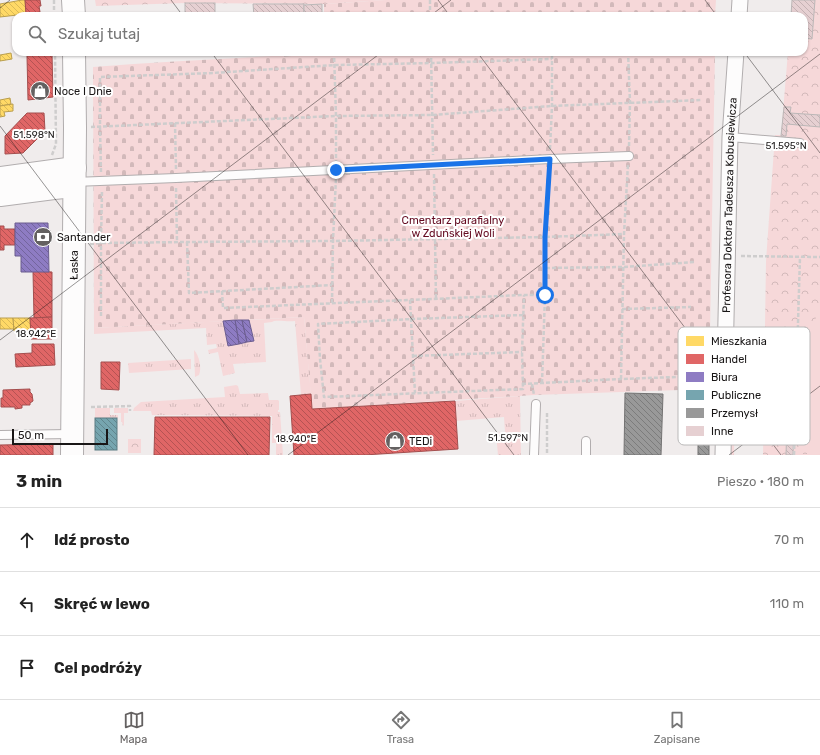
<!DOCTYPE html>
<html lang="pl">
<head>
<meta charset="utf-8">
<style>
	:root { --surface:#fff; --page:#f2f2f2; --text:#222; --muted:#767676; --line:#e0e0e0; --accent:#646161 }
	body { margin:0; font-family:Rubik,sans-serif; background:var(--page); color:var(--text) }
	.scale { position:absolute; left:12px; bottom:10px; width:96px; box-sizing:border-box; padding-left:4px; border:2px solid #191616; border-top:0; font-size:11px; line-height:14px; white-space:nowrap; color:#191616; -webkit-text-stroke:3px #fff; paint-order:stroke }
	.stop { position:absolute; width:12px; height:12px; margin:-9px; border:3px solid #1a73e8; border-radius:50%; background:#fff }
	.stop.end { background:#1a73e8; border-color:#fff; box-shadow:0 1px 4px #0008 }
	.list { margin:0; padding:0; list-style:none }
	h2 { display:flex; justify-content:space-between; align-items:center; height:52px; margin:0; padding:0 16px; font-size:17px }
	h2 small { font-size:13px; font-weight:400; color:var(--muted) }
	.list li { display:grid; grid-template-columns:26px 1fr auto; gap:12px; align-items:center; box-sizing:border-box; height:64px; padding:0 16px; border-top:1px solid var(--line) }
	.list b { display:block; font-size:15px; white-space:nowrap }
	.list em { font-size:13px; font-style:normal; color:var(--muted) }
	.icon { flex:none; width:22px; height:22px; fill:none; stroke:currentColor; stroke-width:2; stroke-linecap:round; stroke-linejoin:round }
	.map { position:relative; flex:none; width:820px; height:455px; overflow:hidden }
	.search { position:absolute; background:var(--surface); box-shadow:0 1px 3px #0004; left:12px; right:12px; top:12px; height:44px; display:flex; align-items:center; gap:10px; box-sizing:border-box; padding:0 14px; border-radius:12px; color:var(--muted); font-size:15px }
	.sheet { height:244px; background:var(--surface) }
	nav { display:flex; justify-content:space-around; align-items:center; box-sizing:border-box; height:56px; border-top:1px solid var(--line); background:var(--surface); font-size:11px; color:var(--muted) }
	nav a { display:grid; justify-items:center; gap:2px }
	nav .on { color:var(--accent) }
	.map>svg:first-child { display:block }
	.grass { fill:url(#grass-tufts) }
	.cemetery { fill:url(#cemetery-stones) }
	.park { fill:url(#park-crowns) }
	.pitch { fill:#f6d8d9 }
	.homes { fill:url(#homes-back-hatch); stroke:#ba9e4e }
	.shops { fill:url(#shops-back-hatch); stroke:#a44e4e }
	.offices { fill:url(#offices-back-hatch); stroke:#6b5d8f }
	.public { fill:url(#public-back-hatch); stroke:#5a7a81 }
	.industry { fill:url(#industry-back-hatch); stroke:#737272 }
	.building { fill:url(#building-back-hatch); stroke:#bbb7b7 }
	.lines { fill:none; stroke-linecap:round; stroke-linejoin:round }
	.lane-casing { stroke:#b1adae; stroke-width:10 }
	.street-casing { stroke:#b1adae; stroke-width:17 }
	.secondary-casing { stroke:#b1adae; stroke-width:24 }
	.path { stroke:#cecdcd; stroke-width:2.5; stroke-dasharray:4 2; stroke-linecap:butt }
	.lane { stroke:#fdfcfc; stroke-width:8 }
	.street { stroke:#fdfcfc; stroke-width:15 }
	.secondary { stroke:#fdfcfc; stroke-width:22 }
	.route { stroke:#1a73e8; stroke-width:5 }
	.ticks { fill:none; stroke:#191616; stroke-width:1; stroke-opacity:0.45 }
	.labels { text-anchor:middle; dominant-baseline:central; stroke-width:4; stroke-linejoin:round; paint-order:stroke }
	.poi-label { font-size:11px; fill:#191616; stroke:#fff; text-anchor:start }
	.street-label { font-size:11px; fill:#191616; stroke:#fff }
	.park-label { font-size:11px; fill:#640a20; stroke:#fff }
	.key { fill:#fff; stroke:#bab9b9; stroke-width:1 }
	.key-label { font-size:11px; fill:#191616 }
	.ticks-label { font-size:10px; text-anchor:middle; fill:#191616; stroke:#fff; stroke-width:4; stroke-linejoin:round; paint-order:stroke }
</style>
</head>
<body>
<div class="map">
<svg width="820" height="455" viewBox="0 0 820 455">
	<defs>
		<pattern id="grass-tufts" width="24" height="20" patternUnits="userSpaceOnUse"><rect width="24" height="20" fill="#f6d8d9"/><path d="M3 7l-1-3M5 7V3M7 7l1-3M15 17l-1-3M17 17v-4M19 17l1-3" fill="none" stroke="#d2b9ba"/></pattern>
		<pattern id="cemetery-stones" width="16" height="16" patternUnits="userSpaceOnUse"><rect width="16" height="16" fill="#f6d8d9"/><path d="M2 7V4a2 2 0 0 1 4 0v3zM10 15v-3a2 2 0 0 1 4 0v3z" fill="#d2b9ba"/></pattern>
		<pattern id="park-crowns" width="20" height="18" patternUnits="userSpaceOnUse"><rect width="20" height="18" fill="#f6d8d9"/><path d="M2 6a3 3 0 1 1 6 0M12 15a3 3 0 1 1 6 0" fill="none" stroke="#d2b9ba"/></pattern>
		<pattern id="homes-back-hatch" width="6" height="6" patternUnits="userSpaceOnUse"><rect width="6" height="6" fill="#ffd966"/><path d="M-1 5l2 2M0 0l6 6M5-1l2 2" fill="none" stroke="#daba58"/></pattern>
		<pattern id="shops-back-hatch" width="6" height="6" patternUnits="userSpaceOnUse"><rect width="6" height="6" fill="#e06666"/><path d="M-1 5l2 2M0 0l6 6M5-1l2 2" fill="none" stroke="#b55353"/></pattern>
		<pattern id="offices-back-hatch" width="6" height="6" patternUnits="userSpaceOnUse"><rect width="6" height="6" fill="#8e7cc3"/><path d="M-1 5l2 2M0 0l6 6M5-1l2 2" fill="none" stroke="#73659d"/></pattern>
		<pattern id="public-back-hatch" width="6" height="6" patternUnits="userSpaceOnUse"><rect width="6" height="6" fill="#76a5af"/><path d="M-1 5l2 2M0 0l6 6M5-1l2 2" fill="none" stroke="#60858d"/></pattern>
		<pattern id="industry-back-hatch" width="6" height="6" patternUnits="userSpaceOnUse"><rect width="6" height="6" fill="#999"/><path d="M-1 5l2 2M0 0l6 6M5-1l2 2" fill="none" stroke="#7c7c7c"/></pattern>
		<pattern id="building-back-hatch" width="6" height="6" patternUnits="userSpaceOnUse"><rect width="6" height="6" fill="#e6d0d2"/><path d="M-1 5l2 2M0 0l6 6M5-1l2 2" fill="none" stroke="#c5b2b4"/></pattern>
	</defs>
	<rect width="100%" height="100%" fill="#f0ecec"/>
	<g class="grass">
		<path d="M 304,317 L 311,394 L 301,395 L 295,321 C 287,322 281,320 274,321 L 272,322 L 264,323 L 266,362 L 233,364 L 235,373 L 223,376 L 218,352 L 209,354 L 208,350 L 217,348 L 216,344 L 207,345 L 206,328 L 94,334 L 94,328 L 223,321 L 254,341 L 249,320 Z"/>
		<path d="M 733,348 L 736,348 L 734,455 L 731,455 Z"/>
		<path d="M 194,350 C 199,355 202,368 199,375 L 195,377 Z"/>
		<path d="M 191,359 L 191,369 L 129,373 L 128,363 Z"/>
		<path d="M 236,385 L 238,386 L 240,394 L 268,393 L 269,400 L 278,400 L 279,401 L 279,410 L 278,410 L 278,412 L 280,412 L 283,455 L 276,455 L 276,443 L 272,443 L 272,416 L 152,415 L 151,411 L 133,411 L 134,408 L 141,402 L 225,397 L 224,387 Z"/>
		<path d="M 520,396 L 521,455 L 498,455 L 496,433 L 505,432 L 504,417 L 456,421 L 455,401 Z"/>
		<path d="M 95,408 L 110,408 L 110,415 L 118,415 L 118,418 L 95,418 Z"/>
		<path d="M 114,408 L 128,408 L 128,413 L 124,413 L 124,425 L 123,426 L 122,422 L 121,422 L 121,413 L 114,413 Z"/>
	</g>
	<g class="cemetery">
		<path d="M 385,0 L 716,0 L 715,16 L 324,16 L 324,4 Z"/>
		<path d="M 323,52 L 715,52 L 709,389 L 534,395 L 312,409 L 304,317 L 94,328 L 93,67 C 169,61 246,58 323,53 Z"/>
	</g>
	<g class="park">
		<path d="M 95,0 L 385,0 L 324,4 L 185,3 L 96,6 Z"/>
		<path d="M 792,0 L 820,0 L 820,455 L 763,455 L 766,261 L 775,135 L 781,135 L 788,52 L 804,52 L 804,16 L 791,16 Z"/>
		<rect x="128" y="439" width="13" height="14"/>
	</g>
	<g class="pitch">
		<path d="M 820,308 L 820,455 L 807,455 L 810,342 L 813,325 Z"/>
		<path d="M 801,363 L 807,363 L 807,379 L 805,379 L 803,455 L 800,455 L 802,379 L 801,379 Z"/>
	</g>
	<g class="homes">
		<path d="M 22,0 L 25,0 L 26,14 L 0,17 L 0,4 Z"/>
		<path d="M 11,53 L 12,59 L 0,61 L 0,55 Z"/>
		<path d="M 10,98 L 11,104 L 0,106 L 0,100 Z"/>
		<path d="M 13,104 L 13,111 L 4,112 L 5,116 L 0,117 L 0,106 Z"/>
		<path d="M 0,318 L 13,318 L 14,329 L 0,329 Z"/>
		<path d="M 13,318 L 30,318 L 31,330 L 14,331 Z"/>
	</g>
	<g class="shops">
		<path d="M 25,0 L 40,0 L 41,6 L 39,6 L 40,12 L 26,14 Z"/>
		<path d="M 52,53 L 53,97 L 28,100 L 27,56 Z"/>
		<path d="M 27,113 L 44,113 L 45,131 L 23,153 L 5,154 L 5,136 Z"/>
		<path d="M 0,226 L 4,226 L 4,229 L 15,229 L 15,245 L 4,245 L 4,250 L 0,250 Z"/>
		<path d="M 33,271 L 52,272 L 52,317 L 34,318 Z"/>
		<path d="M 52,317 L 52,339 L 31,339 L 30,318 Z"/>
		<path d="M 32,344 L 54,344 L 55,365 L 16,367 L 15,354 L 32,353 Z"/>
		<path d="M 101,362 L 120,362 L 119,390 L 101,389 Z"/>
		<path d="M 30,389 L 30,392 L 32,394 L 33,401 L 30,403 L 30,405 L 22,405 L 22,408 L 15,409 L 15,407 L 1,407 L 1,398 L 3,398 L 3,390 Z"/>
		<path d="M 311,394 L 312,409 L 455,401 L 458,449 L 364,455 L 294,455 L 290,396 Z"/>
		<path d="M 155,417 L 270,417 L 269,455 L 154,455 Z"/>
		<path d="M 53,444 L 53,455 L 0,455 L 0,445 Z"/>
	</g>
	<g class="offices">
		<path d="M 15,223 L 48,223 L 49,272 L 21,272 L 21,256 L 15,256 Z"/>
		<path d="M 235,320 L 242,320 L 247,342 L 239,344 Z"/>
		<path d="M 235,320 L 239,344 L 228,346 L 223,321 Z"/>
		<path d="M 242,320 L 249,320 L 254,341 L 247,342 Z"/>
	</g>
	<rect class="public" x="95" y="418" width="22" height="32"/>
	<g class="industry">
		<path d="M 625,393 L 663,394 L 661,455 L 624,455 Z"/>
		<rect x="698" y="421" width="11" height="34"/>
	</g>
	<g class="building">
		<path d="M 792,0 L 815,0 L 812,39 L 804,38 L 804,16 L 791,16 Z"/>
		<rect x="185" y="3" width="30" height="13"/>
		<path d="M 253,4 L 304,4 L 304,16 L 254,16 Z"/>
		<path d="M 322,4 L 322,15 L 304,15 L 304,5 Z"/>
		<rect x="231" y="52" width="42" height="3"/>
		<path d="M 284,52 L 314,52 L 314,54 L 284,56 Z"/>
		<path d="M 784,107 L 791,107 L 790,113 L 820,115 L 820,127 L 787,124 L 786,136 L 781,136 Z"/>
		<path d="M 788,391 L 795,391 L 793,455 L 786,455 Z"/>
	</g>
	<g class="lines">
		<defs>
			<g id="lane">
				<path d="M 730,137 L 800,143"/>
				<path d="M 74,182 L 176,178 L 550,159 L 629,156"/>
				<path d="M 0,435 L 71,434"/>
				<path d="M 534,455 L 536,404"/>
				<path d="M 586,455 L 586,441"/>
			</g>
			<g id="street">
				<path d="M 739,16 L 740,0"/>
				<path id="s1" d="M 723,455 L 730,137 L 736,52"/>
			</g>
			<g id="secondary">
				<path d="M 73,0 L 74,16"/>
				<path d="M 0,178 L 75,168"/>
				<path d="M 0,195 L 54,188 L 74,186"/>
				<path id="s2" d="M 72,455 L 75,128 L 74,52"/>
			</g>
		</defs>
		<use href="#lane" class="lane-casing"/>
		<use href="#street" class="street-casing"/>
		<use href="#secondary" class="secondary-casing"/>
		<g class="path">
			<path d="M 54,0 L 54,16"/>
			<path d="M 430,0 L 430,16"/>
			<path d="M 334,52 L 336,116 L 336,161"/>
			<path d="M 431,52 L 433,155"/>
			<path d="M 628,52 L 630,102 L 629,147"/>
			<path d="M 175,123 L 176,169"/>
			<path d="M 91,127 L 336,116 L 432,115 L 552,106 L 702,100"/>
			<path d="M 550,149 L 552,106 L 552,52"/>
			<path d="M 52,155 L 56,144 L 55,52"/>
			<path d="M 101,172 L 100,127 L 100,77 L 213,73 L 335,65 L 431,63 L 552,59"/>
			<path d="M 434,174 L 436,300"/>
			<path d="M 176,188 L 177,242"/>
			<path d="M 187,242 L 189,293 L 332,285"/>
			<path d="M 90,244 L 101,243 L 187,242 L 333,241 L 545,237 L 624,234"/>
			<path d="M 741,256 L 820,257"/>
			<path d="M 546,268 L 623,267 L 695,262"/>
			<path d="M 222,291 L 223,308 L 524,295 L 545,295"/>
			<path d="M 410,300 L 415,393"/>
			<path d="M 332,303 L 333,241 L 336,178"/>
			<path d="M 622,309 L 691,307"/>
			<path d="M 523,315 L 412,319 L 318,324 L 320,359 L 324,397 L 523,389 L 522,352 L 524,295"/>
			<path d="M 101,316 L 101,243 L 102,191"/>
			<path d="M 413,356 L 522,352"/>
			<path d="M 621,379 L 624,234 L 628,164"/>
			<path d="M 542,383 L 545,295 L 545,237 L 549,168"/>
			<path d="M 522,384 L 621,379 L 703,376"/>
			<path d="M 532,384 L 534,395"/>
			<path d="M 91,407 L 130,406 L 130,411"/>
			<path d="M 547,413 L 547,455"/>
			<path d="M 794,455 L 800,257"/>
		</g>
		<use href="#lane" class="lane"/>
		<use href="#street" class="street"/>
		<use href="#secondary" class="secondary"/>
	</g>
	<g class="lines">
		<path class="route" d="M 336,170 L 550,159 L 545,237 L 545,295"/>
	</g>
	<path class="ticks" d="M 171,0 L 183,16M 438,0 L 450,16M 705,0 L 717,16M 0,8 L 10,0M 430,16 L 451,0M 211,52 L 514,455M 477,52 L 781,455M 744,52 L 820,153M 0,126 L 248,455M 0,340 L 382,52M 288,455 L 820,54M 729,455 L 820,386"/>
	<defs>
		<symbol id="shop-disc" viewBox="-11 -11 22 22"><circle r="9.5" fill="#646161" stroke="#fff"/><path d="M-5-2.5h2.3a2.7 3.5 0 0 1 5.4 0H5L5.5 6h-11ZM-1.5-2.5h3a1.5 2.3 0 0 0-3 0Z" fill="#fff"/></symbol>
		<symbol id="bank-disc" viewBox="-11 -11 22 22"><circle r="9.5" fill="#646161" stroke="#fff"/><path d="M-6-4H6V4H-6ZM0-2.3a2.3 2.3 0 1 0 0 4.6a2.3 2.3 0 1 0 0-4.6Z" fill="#fff"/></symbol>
	</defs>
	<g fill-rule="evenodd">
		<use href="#shop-disc" x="29" y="80" width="22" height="22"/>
		<use href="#bank-disc" x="32" y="226" width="22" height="22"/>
		<use href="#shop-disc" x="384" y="430" width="22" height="22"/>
	</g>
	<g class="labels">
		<g class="poi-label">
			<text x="54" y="91">Noce I Dnie</text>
			<text x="57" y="237">Santander</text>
			<text x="409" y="441">TEDi</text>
		</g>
		<g class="street-label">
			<text stroke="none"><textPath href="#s1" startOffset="250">Profesora Doktora Tadeusza Kobusiewicza</textPath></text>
			<text stroke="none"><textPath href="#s2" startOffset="190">Łaska</textPath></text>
		</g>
		<g class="park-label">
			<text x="453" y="220">Cmentarz parafialny<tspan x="453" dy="13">w Zduńskiej Woli</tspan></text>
		</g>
	</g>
	<rect x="678" y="327" width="132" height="118" rx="6" class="key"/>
	<rect x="686" y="336" width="18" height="10" fill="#ffd966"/>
	<rect x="686" y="354" width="18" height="10" fill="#e06666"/>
	<rect x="686" y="372" width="18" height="10" fill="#8e7cc3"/>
	<rect x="686" y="390" width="18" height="10" fill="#76a5af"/>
	<rect x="686" y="408" width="18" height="10" fill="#999"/>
	<rect x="686" y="426" width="18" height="10" fill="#e6d0d2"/>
	<g class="key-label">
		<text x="711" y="345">Mieszkania</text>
		<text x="711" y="363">Handel</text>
		<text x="711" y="381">Biura</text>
		<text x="711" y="399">Publiczne</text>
		<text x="711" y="417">Przemysł</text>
		<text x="711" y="435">Inne</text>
	</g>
	<g class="ticks-label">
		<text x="34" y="138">51.598°N</text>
		<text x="786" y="149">51.595°N</text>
		<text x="36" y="337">18.942°E</text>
		<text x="508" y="441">51.597°N</text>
		<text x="296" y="442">18.940°E</text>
	</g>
</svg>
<div class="scale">50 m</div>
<div class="stop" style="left:545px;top:295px"></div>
<div class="stop end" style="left:336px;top:170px"></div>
<div class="search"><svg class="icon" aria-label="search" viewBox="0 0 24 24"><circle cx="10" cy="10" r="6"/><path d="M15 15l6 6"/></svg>Szukaj tutaj</div>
</div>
<section class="sheet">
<h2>3 min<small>Pieszo · 180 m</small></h2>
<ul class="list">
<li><svg class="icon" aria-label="ahead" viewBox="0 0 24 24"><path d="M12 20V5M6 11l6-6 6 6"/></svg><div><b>Idź prosto</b></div><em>70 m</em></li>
<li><svg class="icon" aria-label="left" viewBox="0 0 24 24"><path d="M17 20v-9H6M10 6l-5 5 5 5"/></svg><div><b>Skręć w lewo</b></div><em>110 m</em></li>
<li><svg class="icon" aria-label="arrive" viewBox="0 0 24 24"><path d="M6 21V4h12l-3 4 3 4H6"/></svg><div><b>Cel podróży</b></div></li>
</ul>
</section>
<nav>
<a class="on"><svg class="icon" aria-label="map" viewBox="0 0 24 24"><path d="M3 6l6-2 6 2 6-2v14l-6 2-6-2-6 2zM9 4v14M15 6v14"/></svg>Mapa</a>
<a><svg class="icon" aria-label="directions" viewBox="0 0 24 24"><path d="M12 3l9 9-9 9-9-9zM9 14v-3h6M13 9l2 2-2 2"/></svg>Trasa</a>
<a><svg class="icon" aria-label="saved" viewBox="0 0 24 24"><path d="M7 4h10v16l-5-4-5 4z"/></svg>Zapisane</a>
</nav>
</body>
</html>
